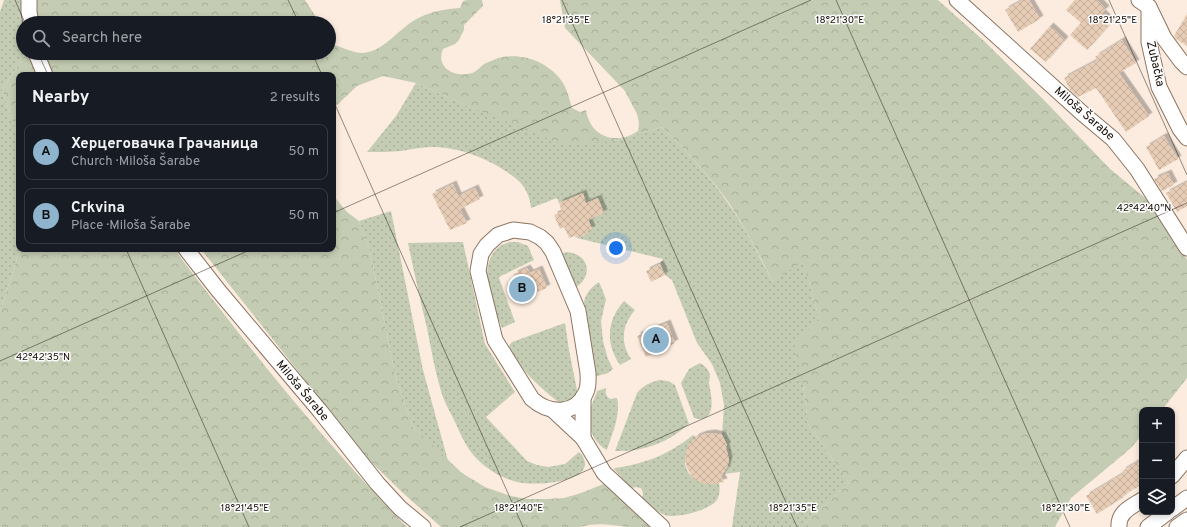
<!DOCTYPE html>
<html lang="en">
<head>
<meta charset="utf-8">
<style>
	:root { --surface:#171b24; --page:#242831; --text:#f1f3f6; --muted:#9ea1a6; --line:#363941; --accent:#8eb5cd }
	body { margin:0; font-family:Overpass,sans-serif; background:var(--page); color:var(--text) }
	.controls { position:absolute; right:12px; bottom:12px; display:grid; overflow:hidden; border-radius:8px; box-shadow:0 2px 6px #0003 }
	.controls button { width:36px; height:36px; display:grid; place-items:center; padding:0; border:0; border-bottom:1px solid var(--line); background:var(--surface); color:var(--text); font:20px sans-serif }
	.you { position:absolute; left:616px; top:248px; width:14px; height:14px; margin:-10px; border:3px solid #fff; border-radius:50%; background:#1a73e8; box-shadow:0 0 0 6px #1a73e833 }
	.badge { display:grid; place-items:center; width:26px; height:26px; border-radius:50%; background:var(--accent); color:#111; font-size:13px; font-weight:700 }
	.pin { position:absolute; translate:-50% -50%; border:2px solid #fff; box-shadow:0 1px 4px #0006 }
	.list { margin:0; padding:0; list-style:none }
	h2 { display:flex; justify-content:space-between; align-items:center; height:52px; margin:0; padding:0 16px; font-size:17px }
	h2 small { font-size:13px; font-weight:400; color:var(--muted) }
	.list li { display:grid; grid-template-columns:26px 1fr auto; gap:12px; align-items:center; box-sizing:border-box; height:56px; margin:0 8px 8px; padding:0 8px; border:1px solid var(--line); border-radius:8px }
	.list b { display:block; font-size:15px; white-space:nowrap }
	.list p { margin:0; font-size:13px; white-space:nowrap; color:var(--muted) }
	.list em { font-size:13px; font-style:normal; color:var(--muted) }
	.icon { flex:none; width:22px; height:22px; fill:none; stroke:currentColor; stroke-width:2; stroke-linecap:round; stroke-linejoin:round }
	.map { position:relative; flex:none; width:1187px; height:527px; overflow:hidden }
	.search { position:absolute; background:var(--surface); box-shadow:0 2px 6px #0003; left:16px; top:16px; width:320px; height:44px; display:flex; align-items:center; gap:10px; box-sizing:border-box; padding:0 14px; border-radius:22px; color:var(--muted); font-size:15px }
	.panel { position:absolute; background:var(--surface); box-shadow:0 2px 6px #0003; left:16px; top:72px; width:320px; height:180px; border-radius:8px }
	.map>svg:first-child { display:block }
	.grass { fill:url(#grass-dots) }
	.forest { fill:url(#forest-crowns) }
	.building { fill:url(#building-cross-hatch); filter:url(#shadow) }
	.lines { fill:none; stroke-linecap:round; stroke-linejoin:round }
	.minor-casing { stroke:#8b7461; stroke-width:17 }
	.minor { stroke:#fff; stroke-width:15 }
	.ticks { fill:none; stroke:#160e07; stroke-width:1; stroke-opacity:0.45 }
	.labels { text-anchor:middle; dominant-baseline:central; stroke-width:3; stroke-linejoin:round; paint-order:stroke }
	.street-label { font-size:12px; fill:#160e07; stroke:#fcfcfc }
	.ticks-label { font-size:10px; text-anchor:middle; fill:#160e07; stroke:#fcfcfc; stroke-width:3; stroke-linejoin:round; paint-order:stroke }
</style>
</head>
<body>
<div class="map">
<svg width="1187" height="527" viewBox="0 0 1187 527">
	<defs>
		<pattern id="grass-dots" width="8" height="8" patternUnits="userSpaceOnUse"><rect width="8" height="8" fill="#c4ccb3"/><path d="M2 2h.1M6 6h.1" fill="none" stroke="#a8ae98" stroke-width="1.8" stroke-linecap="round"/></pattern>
		<pattern id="forest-crowns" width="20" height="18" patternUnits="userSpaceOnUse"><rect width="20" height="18" fill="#c4ccb3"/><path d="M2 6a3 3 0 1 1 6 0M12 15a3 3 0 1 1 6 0" fill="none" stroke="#a8ae98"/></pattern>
		<pattern id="building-cross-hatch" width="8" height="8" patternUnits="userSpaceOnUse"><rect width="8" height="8" fill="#e7ccb5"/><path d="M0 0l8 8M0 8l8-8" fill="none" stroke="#c5ae9a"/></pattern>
		<filter id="shadow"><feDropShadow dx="3.5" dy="-3.5" stdDeviation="0" flood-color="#0004"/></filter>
	</defs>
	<rect width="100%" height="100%" fill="#fcecdf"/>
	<g class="grass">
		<path d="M 4,0 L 22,0 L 25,23 L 23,23 L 23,53 L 26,53 L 2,90 L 19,140 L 19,249 L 20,249 L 0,312 L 0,12 Z"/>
		<path d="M 416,83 L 467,106 L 613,141 L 662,127 C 686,151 709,175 728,203 C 745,227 758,254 772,281 L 803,261 L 819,318 L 803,384 L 808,424 L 849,483 L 806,523 L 805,527 L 732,527 L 740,472 L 723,474 C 730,465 730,457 725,447 L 727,445 L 722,435 L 724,405 L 720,383 L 712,364 L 697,343 L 672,280 L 665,275 L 660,264 L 663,259 L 577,238 L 587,234 L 588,231 L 592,229 C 587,217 588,205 582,194 L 559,203 L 557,198 L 531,208 C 529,189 520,180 504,170 C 483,157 460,148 435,147 C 423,147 413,149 401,151 C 390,152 379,152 367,152 L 396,116 Z"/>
		<path d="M 391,211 L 423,370 L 448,461 L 413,427 L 395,374 L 370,251 L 359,221 Z"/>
		<path d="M 463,242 L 485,344 L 515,392 L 486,417 L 527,461 L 537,465 L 548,467 L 565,464 L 579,452 C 583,455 585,460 585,465 C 583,483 537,485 523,483 C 507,481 491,472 480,462 C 468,451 462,438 456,424 C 451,413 444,402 441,391 C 435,371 431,349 427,328 C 420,300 414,271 408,243 Z"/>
		<path d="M 510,242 L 518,242 L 528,246 L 534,260 L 501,276 L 499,278 L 515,322 L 502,328 C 497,315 490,301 487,287 C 486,283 487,278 487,274 C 488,258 494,246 510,242 Z"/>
		<path d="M 567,252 C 589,254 594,276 575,288 L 560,254 Z"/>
		<path d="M 599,282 L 606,299 L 601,321 L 603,341 L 608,359 L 613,369 L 608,373 L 594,377 L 584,302 C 586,293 591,287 599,282 Z"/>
		<path d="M 624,301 L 635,310 C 622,325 620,342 631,359 L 620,365 C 605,343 607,320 624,301 Z"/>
		<path d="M 565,323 L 569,350 L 578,395 L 562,405 C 541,388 520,371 509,346 L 512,342 Z"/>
		<path d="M 700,363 C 704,365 707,368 709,372 C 711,376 709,380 709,384 C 712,397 717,425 694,418 L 681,383 L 689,369 Z"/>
		<path d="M 660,380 L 668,381 L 675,385 L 689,424 C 668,443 643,452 615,451 L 637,393 C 643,385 651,382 660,380 Z"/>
		<path d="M 606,388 C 605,393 606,396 610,399 L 617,398 C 621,415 612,434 607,450 C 595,444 588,430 589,415 C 590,407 595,398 597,391 Z"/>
		<path d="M 693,435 L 696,437 C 693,444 686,453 685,460 C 684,478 705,487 719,483 C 720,489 720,496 716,501 C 709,510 676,519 665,515 C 657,512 649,504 642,498 L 643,494 L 642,489 L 637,487 L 631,488 L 614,469 L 615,468 C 645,464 670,454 693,435 Z"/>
	</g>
	<g class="forest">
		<path d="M 34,0 L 305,0 L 320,23 L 35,23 Z"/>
		<path d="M 467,0 L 482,0 L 483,6 L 464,25 L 464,30 L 459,40 L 455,44 L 443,49 C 435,68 455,78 472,73 C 476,72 480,67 484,64 C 488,62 494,60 498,58 C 521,52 547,61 561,80 C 567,88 569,98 572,108 L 580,112 L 586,110 C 590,137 616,146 638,131 L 639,123 L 637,114 L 625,91 L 565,28 L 560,0 L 938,0 L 984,41 L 1043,99 L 1110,169 L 1149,201 L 1178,241 L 1187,260 L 1187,378 L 1162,410 L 1142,410 L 1142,435 L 1131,448 L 1071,498 L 1055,527 L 805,527 L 806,523 L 849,483 L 808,424 L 803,384 L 794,344 L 819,318 L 803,262 L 772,281 C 759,254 745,228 729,203 C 709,175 686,151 662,127 L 613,141 L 564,145 L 467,106 L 416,83 L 383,76 L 357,86 L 335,107 L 333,111 L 333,75 L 19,75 L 19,140 L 2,90 L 26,53 L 329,53 L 329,43 C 339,46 351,52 361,53 C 382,53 397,31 413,21 C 428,12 443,9 460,8 L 463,1 Z"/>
		<path d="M 333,195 L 347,212 L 359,221 L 370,251 L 395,374 L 413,427 L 462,473 L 485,487 L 511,496 L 527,499 L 546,499 L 564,498 L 581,493 L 606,483 L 657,527 C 647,527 637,527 628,527 C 609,525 599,522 580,527 L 441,527 L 403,493 L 368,459 L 201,249 L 333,249 Z"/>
		<path d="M 20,249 L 181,249 L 178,254 C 224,315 271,375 321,433 C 349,465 377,497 407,527 L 0,527 L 0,312 Z"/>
	</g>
	<g class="building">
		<path d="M 1023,0 L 1029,0 L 1040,19 L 1018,32 L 1005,10 Z"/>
		<path d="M 1075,0 L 1097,0 L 1106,9 L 1102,13 L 1112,22 L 1087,50 L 1070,35 L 1081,23 L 1066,10 Z"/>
		<path d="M 1187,14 L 1187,46 L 1176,39 L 1174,36 Z"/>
		<path d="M 1050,26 L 1065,40 L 1046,62 L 1030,49 Z"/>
		<path d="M 1122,40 L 1136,63 L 1119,73 L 1149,116 L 1126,132 L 1096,88 L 1078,97 L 1071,91 L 1064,78 L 1098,60 L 1095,57 Z"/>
		<path d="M 1164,136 L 1178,159 L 1159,170 L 1146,147 Z"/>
		<path d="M 1168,173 L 1174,185 L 1162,191 L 1154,179 Z"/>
		<path d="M 1187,182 L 1187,206 L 1177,212 L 1166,193 Z"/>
		<path d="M 453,184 L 458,196 L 475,188 L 480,199 L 460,209 L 467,223 L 450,230 L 432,194 Z"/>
		<path d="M 583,193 L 586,203 L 598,198 L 604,213 L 588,220 L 592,229 L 588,231 L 587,234 L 577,238 L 574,236 L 569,238 L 564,227 L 560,229 L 554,215 L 562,212 L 559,203 Z"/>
		<path d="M 660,264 L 665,275 L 651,282 L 646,271 Z"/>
		<path d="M 527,268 L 530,273 L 539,269 L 547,288 L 514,302 L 507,284 L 517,280 L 514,274 Z"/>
		<path d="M 667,323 L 675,343 L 646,357 L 637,336 Z"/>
		<path d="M 712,433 L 722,435 L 727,445 L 726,447 L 729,460 L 727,468 L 721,476 L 724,482 L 714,484 L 705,484 L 697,481 L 691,475 L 687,468 L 685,460 L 686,451 L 690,443 L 696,437 L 704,434 Z"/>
		<path d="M 1142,459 L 1142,484 L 1123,496 L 1124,497 L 1097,514 L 1086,496 L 1124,473 L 1122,471 Z"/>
	</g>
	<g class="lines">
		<defs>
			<g id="minor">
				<path d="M 29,0 L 29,12 L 31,23"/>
				<path d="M 957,0 L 1082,113 L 1113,139 L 1137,169 L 1187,248"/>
				<path d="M 1139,0 L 1149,7 L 1164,38 L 1181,61 L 1187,67"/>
				<path d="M 1149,7 L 1149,42 L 1159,87 L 1180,129 L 1187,138"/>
				<path d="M 36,53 L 45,75"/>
				<path d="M 513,230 L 530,232 L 540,237 L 547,243 L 553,252 L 578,311 L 588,373 C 588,379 589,386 586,392 C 576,416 549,414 532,399 L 495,340 L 478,271 L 481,254 L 487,245 L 498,235 Z"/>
				<path d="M 186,249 L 218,290 L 320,411 L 377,483 L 400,508 L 423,527"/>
				<path d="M 583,397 L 583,438"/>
				<path d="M 553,410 L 583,438 L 604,473 L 662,527"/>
				<path d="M 1172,476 L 1187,458"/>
				<path d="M 1172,509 L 1187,498"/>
				<path d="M 1119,527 C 1118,512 1131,507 1142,500"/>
				<path d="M 1148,527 L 1168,512"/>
				<path d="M 1177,527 L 1187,520"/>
			</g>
		</defs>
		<use href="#minor" class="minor-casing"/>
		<use href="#minor" class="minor"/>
	</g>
	<path class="ticks" d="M 15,0 L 25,23M 288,0 L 299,23M 562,0 L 797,527M 836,0 L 1070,527M 1109,0 L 1187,175M 38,53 L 48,75M 312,53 L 322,75M 333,100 L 523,527M 333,213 L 811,0M 126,249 L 249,527M 0,361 L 252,249M 460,527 L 1187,203"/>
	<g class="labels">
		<g class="street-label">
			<text transform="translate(1155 64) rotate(77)">Zubačka</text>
			<text transform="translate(1084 114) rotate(41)">Miloša Šarabe</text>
			<text transform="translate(302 391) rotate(50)">Miloša Šarabe</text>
		</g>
	</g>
	<g class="ticks-label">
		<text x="566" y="23">18°21'35"E</text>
		<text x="840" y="23">18°21'30"E</text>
		<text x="1113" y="23">18°21'25"E</text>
		<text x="1144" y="211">42°42'40"N</text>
		<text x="43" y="360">42°42'35"N</text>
		<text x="245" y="511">18°21'45"E</text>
		<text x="519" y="511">18°21'40"E</text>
		<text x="793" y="511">18°21'35"E</text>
		<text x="1066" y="511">18°21'30"E</text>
	</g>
</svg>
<div class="controls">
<button>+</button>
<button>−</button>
<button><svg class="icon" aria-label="layers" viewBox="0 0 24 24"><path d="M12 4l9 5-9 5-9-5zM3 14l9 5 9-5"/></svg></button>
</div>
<div class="you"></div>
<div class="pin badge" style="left:656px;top:340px">A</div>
<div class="pin badge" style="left:522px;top:289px">B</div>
<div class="search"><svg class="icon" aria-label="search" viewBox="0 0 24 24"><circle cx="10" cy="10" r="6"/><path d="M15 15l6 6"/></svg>Search here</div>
<section class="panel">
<h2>Nearby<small>2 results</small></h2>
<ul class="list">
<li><span class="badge">A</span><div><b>Херцеговачка Грачаница</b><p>Church · Miloša Šarabe</p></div><em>50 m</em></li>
<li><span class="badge">B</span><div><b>Crkvina</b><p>Place · Miloša Šarabe</p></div><em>50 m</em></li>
</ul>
</section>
</div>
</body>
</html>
